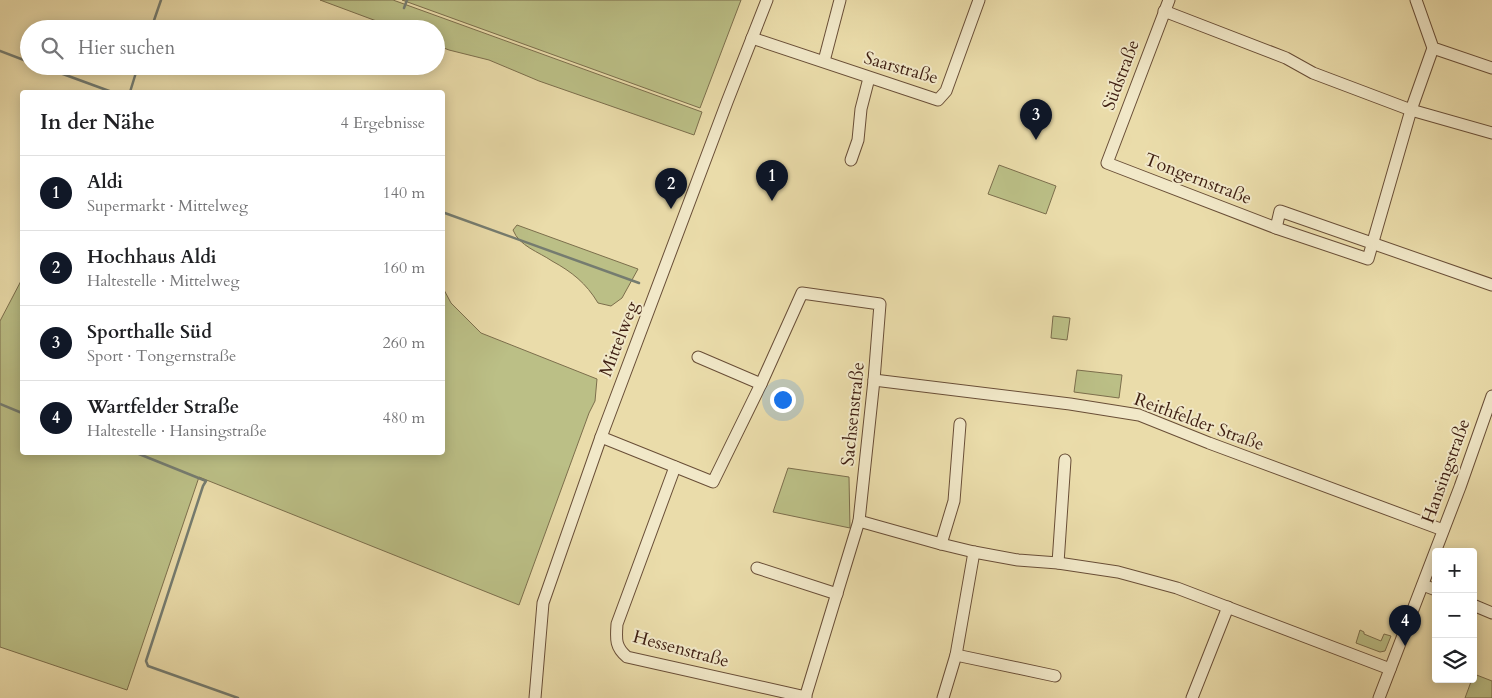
<!DOCTYPE html>
<html lang="de">
<head>
<meta charset="utf-8">
<style>
	:root { --surface:#fff; --page:#f6f6f6; --text:#202124; --muted:#757577; --line:#e0e0e0; --accent:#111827 }
	body { margin:0; font-family:Cardo,serif; background:var(--page); color:var(--text) }
	.controls { position:absolute; right:15px; bottom:15px; display:grid; overflow:hidden; border-radius:5px; box-shadow:0 2px 12px #0003 }
	.controls button { width:45px; height:45px; display:grid; place-items:center; padding:0; border:0; border-bottom:1px solid var(--line); background:var(--surface); color:var(--text); font:25px sans-serif }
	.you { position:absolute; left:782px; top:399px; width:18px; height:18px; margin:-12px; border:4px solid #fff; border-radius:50%; background:#1a73e8; box-shadow:0 0 0 8px #1a73e833 }
	.badge { display:grid; place-items:center; width:32px; height:32px; border-radius:50%; background:var(--accent); color:#fff; font-size:16px; font-weight:700 }
	.pin { position:absolute; translate:-50% -41px; filter:drop-shadow(0 1px 2px #0008) }
	.pin::after { content:''; position:absolute; top:26px; width:18px; height:15px; background:inherit; clip-path:polygon(0 0,100% 0,50% 100%) }
	.list { margin:0; padding:0; list-style:none }
	h2 { display:flex; justify-content:space-between; align-items:center; height:65px; margin:0; padding:0 20px; font-size:21px }
	h2 small { font-size:16px; font-weight:400; color:var(--muted) }
	.list li { display:grid; grid-template-columns:32px 1fr auto; gap:15px; align-items:center; box-sizing:border-box; height:75px; padding:0 20px; border-top:1px solid var(--line) }
	.list b { display:block; font-size:19px; white-space:nowrap }
	.list p { margin:0; font-size:16px; white-space:nowrap; color:var(--muted) }
	.list em { font-size:16px; font-style:normal; color:var(--muted) }
	.icon { flex:none; width:28px; height:28px; fill:none; stroke:currentColor; stroke-width:2; stroke-linecap:round; stroke-linejoin:round }
	.map { position:relative; flex:none; width:1492px; height:698px; overflow:hidden }
	.search { position:absolute; background:var(--surface); box-shadow:0 2px 12px #0003; left:20px; top:20px; width:425px; height:55px; display:flex; align-items:center; gap:12px; box-sizing:border-box; padding:0 18px; border-radius:28px; color:var(--muted); font-size:19px }
	.panel { position:absolute; background:var(--surface); box-shadow:0 2px 12px #0003; left:20px; top:90px; width:425px; height:365px; border-radius:5px }
	.map>svg:first-child { display:block }
	.green { fill:#bbbf86; stroke:#7c6e4c }
	.lines { fill:none; stroke-linecap:round; stroke-linejoin:round }
	.stream { stroke:#757c70; stroke-width:2.5 }
	.minor-casing { stroke:#694e37; stroke-width:13 }
	.minor { stroke:#f1e8c8; stroke-width:11 }
	.labels { text-anchor:middle; dominant-baseline:central; stroke-width:4; stroke-linejoin:round; paint-order:stroke }
	.street-label { font-size:18px; fill:#3e1e11; stroke:#f1e8c8 }
</style>
</head>
<body>
<div class="map">
<svg width="1492" height="698" viewBox="0 0 1492 698">
	<rect width="100%" height="100%" fill="#eadcaa"/>
	<filter id="stains"><feTurbulence type="fractalNoise" baseFrequency=".004" numOctaves="4"/><feColorMatrix values="0 0 0 0 .2 0 0 0 0 .09 0 0 0 0 .02 0 0 0 .5 -.17"/></filter>
	<radialGradient id="worn" r=".72"><stop offset=".6" stop-color="#630" stop-opacity="0"/><stop offset="1" stop-color="#630" stop-opacity=".3"/></radialGradient>
	<g class="green">
		<path d="M 320,0 L 393,0 L 702,112 L 694,135 L 539,81 L 489,60 L 449,50 L 436,45 L 436,29 L 398,29 Z"/>
		<path d="M 402,0 L 741,0 L 700,108 Z"/>
		<path d="M 999,165 L 1056,186 L 1046,214 L 988,194 Z"/>
		<path d="M 517,225 L 638,269 L 622,298 L 611,306 L 598,303 C 586,283 572,272 552,261 C 539,252 519,246 513,230 Z"/>
		<path d="M 22,279 L 22,452 L 442,452 L 443,288 L 451,303 L 481,333 L 597,379 L 595,401 L 589,413 L 519,605 L 199,477 L 127,690 L 0,647 L 0,321 Z"/>
		<path d="M 1053,316 L 1070,318 L 1067,340 L 1051,338 Z"/>
		<path d="M 1077,370 L 1122,375 L 1119,398 L 1074,392 Z"/>
		<path d="M 788,468 L 849,477 L 850,528 L 773,512 Z"/>
		<path d="M 1360,630 L 1364,632 L 1364,634 L 1381,641 L 1384,634 L 1391,636 L 1385,651 L 1380,652 L 1356,643 Z"/>
		<path d="M 1474,674 L 1492,681 L 1492,698 L 1465,698 L 1472,679 L 1473,679 Z"/>
	</g>
	<g class="lines">
		<g class="stream">
			<path d="M 404,8 L 407,0"/>
			<path d="M 151,29 L 161,0"/>
			<path d="M 0,51 L 29,62"/>
			<path d="M 41,66 L 112,92"/>
			<path d="M 130,92 L 138,66"/>
			<path d="M 442,212 L 639,283"/>
			<path d="M 0,404 L 22,413"/>
			<path d="M 134,452 L 206,481 L 203,486 L 146,661 L 148,666 L 238,698"/>
		</g>
		<defs>
			<g id="minor">
				<path d="M 1169,0 L 1107,163 L 1276,228 L 1368,259 L 1411,110 L 1433,48"/>
				<path d="M 1416,0 L 1433,48 L 1492,68"/>
				<path d="M 1164,11 L 1286,58 L 1313,73 L 1411,110 L 1492,133"/>
				<path d="M 752,38 L 938,100 L 946,91 L 979,0"/>
				<path d="M 824,61 L 840,0"/>
				<path d="M 851,160 L 858,140 L 861,109 L 869,78"/>
				<path d="M 1276,228 L 1280,211 L 1492,285"/>
				<path d="M 698,357 L 761,384"/>
				<path d="M 874,380 L 1070,404 L 1139,415 L 1209,443 L 1443,530"/>
				<path d="M 601,437 L 713,482 L 761,384 L 802,293 L 880,304 L 874,380 L 859,521 L 805,698"/>
				<path d="M 675,467 L 617,624 C 616,639 615,647 627,657 L 806,697"/>
				<path d="M 859,521 L 941,544 L 974,552 L 1018,560 L 1058,563 L 1118,572 L 1177,588 L 1390,669"/>
				<path d="M 941,544 L 954,501 L 960,424"/>
				<path d="M 1058,563 L 1065,460"/>
				<path d="M 757,568 L 837,594"/>
				<path d="M 1423,585 L 1436,590"/>
				<path d="M 1473,605 L 1492,613"/>
				<path d="M 956,655 L 1055,676"/>
				<path d="M 535,698 L 543,603 L 601,437 L 727,102 L 767,0"/>
				<path d="M 943,698 L 956,655 L 974,552"/>
				<path d="M 1192,698 L 1228,607"/>
				<path d="M 1379,698 L 1460,487 L 1492,396"/>
			</g>
		</defs>
		<use href="#minor" class="minor-casing"/>
		<use href="#minor" class="minor"/>
	</g>
	<g class="labels">
		<g class="street-label">
			<text transform="translate(901 68) rotate(16)">Saarstraße</text>
			<text transform="translate(1121 75) rotate(-69)">Südstraße</text>
			<text transform="translate(1198 179) rotate(21)">Tongernstraße</text>
			<text transform="translate(619 339) rotate(-69)">Mittelweg</text>
			<text transform="translate(853 414) rotate(-84)">Sachsenstraße</text>
			<text transform="translate(1199 422) rotate(20)">Reithfelder Straße</text>
			<text transform="translate(1446 471) rotate(-70)">Hansingstraße</text>
			<text transform="translate(681 649) rotate(15)">Hessenstraße</text>
		</g>
	</g>
	<rect width="100%" height="100%" filter="url(#stains)"/>
	<rect width="100%" height="100%" fill="url(#worn)"/>
</svg>
<div class="controls">
<button>+</button>
<button>−</button>
<button><svg class="icon" aria-label="layers" viewBox="0 0 24 24"><path d="M12 4l9 5-9 5-9-5zM3 14l9 5 9-5"/></svg></button>
</div>
<div class="you"></div>
<div class="pin badge" style="left:772px;top:201px">1</div>
<div class="pin badge" style="left:671px;top:209px">2</div>
<div class="pin badge" style="left:1036px;top:140px">3</div>
<div class="pin badge" style="left:1405px;top:646px">4</div>
<div class="search"><svg class="icon" aria-label="search" viewBox="0 0 24 24"><circle cx="10" cy="10" r="6"/><path d="M15 15l6 6"/></svg>Hier suchen</div>
<section class="panel">
<h2>In der Nähe<small>4 Ergebnisse</small></h2>
<ul class="list">
<li><span class="badge">1</span><div><b>Aldi</b><p>Supermarkt · Mittelweg</p></div><em>140 m</em></li>
<li><span class="badge">2</span><div><b>Hochhaus Aldi</b><p>Haltestelle · Mittelweg</p></div><em>160 m</em></li>
<li><span class="badge">3</span><div><b>Sporthalle Süd</b><p>Sport · Tongernstraße</p></div><em>260 m</em></li>
<li><span class="badge">4</span><div><b>Wartfelder Straße</b><p>Haltestelle · Hansingstraße</p></div><em>480 m</em></li>
</ul>
</section>
</div>
</body>
</html>
